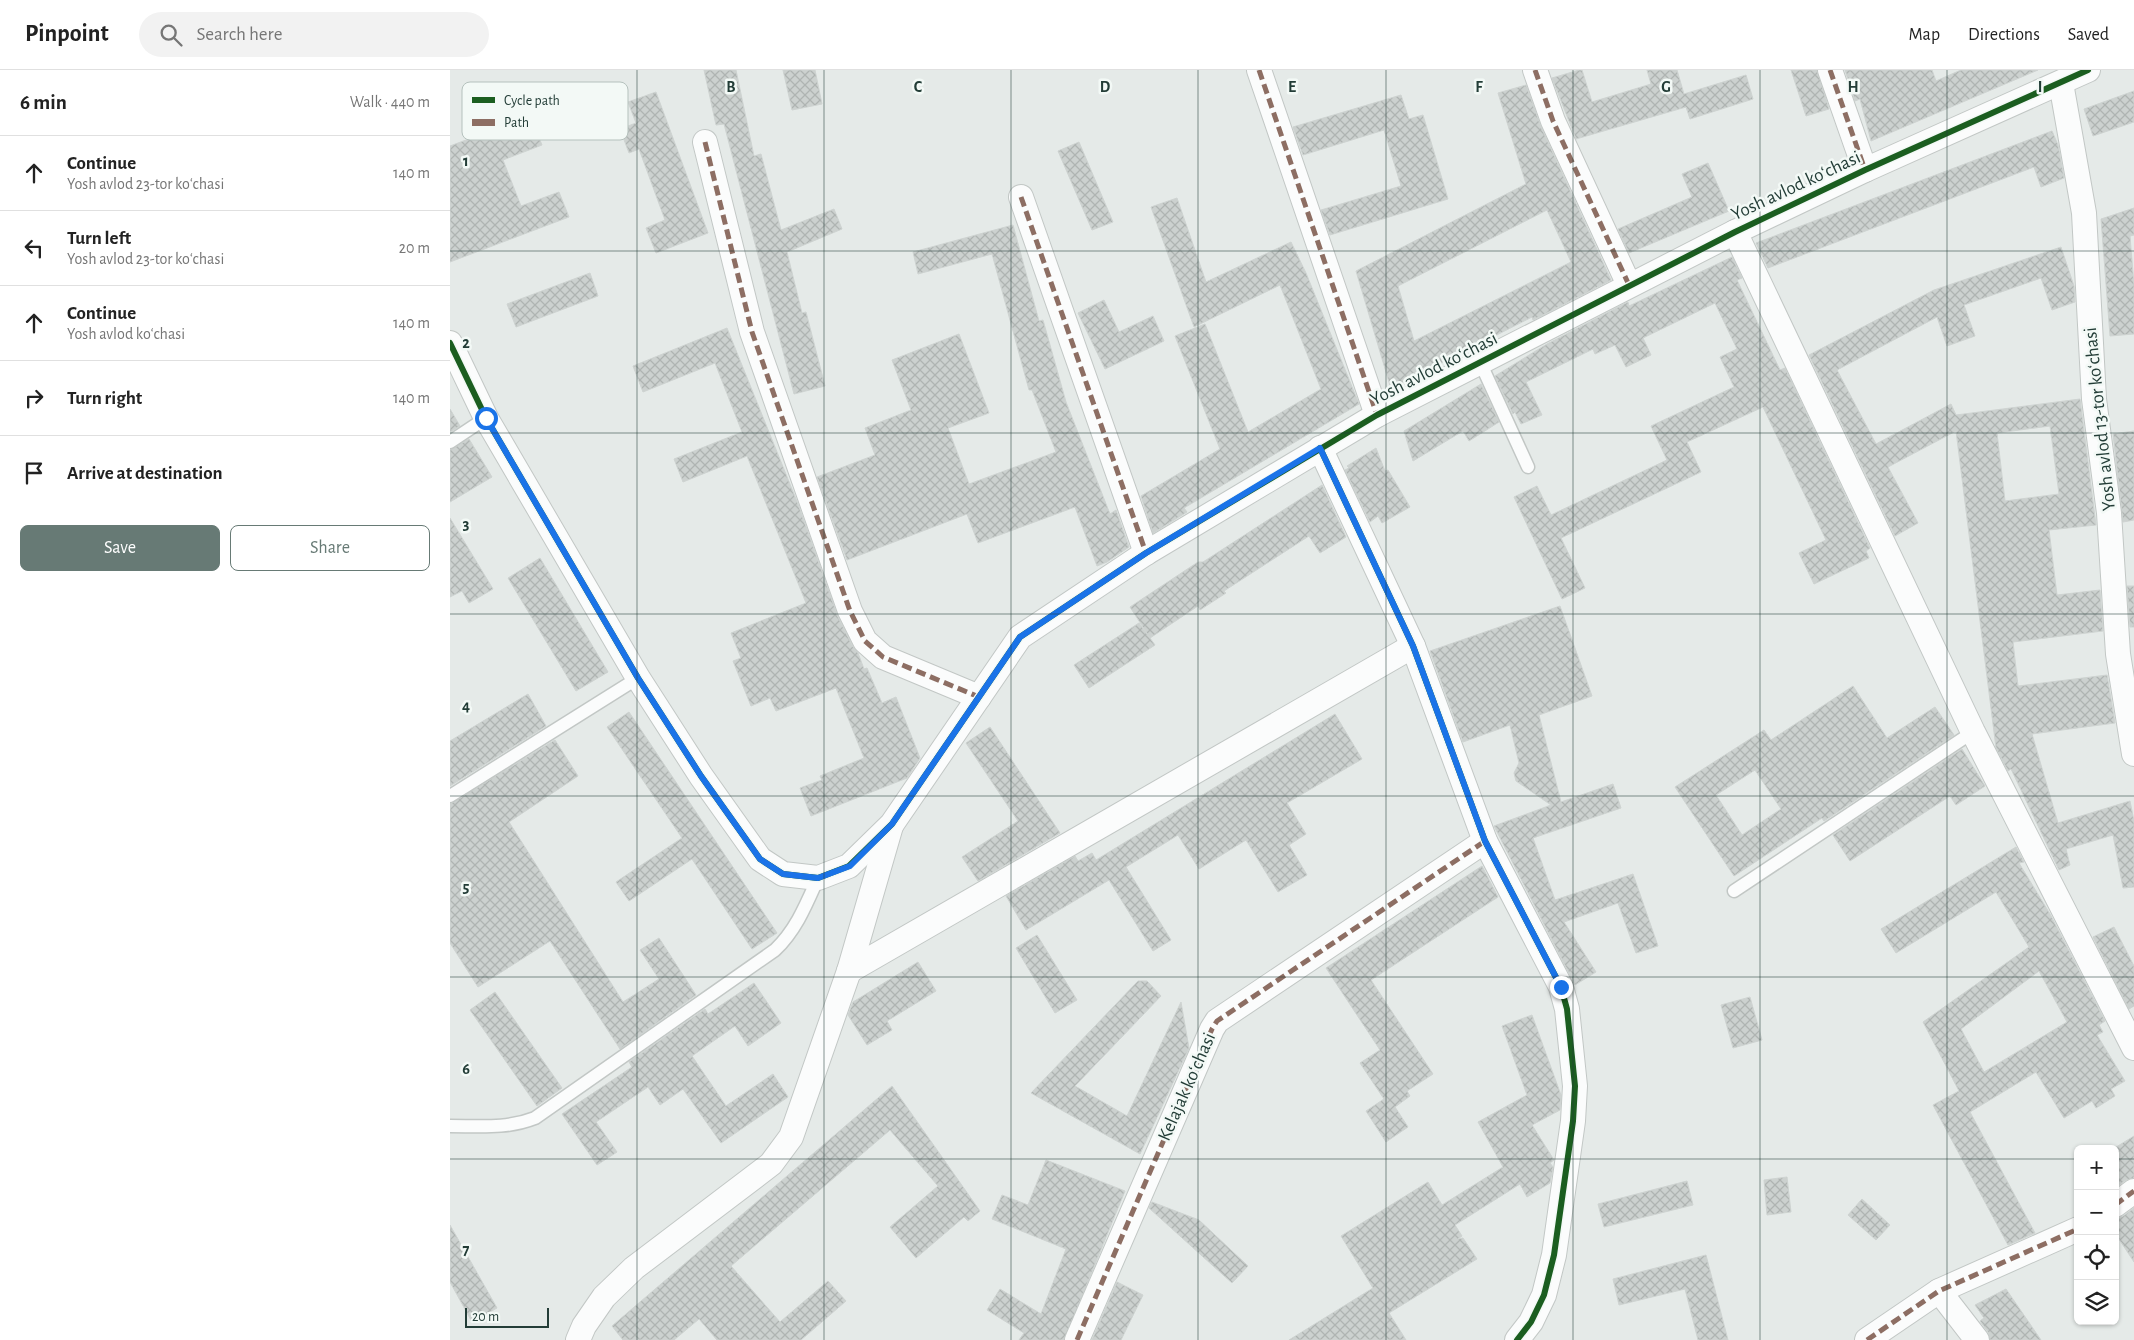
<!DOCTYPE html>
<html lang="en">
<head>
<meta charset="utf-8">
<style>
	:root { --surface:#fff; --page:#f2f2f2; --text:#222; --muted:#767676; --line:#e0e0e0; --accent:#677a75 }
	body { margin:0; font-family:"Alegreya Sans",sans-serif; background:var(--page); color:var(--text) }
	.controls { position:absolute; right:15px; bottom:15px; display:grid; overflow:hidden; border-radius:8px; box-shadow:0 1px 4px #0004 }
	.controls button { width:45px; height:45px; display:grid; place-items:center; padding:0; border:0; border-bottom:1px solid var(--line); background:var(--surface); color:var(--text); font:25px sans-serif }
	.scale { position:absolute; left:15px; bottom:12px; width:84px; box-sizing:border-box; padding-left:5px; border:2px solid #233d37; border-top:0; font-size:14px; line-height:18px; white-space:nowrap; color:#233d37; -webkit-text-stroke:4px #f3f9f6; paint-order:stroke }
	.stop { position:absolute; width:15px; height:15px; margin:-11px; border:4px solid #1a73e8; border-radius:50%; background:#fff }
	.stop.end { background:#1a73e8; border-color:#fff; box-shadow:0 1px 5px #0008 }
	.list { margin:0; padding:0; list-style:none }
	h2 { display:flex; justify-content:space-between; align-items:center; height:65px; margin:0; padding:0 20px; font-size:21px }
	h2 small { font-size:16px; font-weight:400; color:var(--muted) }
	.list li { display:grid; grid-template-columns:32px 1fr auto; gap:15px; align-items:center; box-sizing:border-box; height:75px; padding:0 20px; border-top:1px solid var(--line) }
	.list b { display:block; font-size:19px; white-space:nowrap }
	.list p { margin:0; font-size:16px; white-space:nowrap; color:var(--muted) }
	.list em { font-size:16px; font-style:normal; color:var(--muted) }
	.actions { display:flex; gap:10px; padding:15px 20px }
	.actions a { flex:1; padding:11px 0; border:1px solid var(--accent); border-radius:8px; text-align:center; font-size:18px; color:var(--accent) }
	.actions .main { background:var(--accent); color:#fff }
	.icon { flex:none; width:28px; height:28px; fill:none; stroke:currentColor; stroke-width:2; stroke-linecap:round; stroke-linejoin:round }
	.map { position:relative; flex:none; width:1684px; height:1270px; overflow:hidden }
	header { display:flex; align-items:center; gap:30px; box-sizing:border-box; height:70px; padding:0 25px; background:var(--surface); border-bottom:1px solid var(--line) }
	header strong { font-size:24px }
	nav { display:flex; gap:28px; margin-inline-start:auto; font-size:18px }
	.search { width:350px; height:45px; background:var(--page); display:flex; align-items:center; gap:12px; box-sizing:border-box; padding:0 18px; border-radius:28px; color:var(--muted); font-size:19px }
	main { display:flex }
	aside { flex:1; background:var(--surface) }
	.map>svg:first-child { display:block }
	.building { fill:url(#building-cross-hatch); stroke:#ced3d1; fill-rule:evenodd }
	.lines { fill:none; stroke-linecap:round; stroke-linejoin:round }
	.service-casing { stroke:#c2c7c5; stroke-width:15 }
	.minor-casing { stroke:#c2c7c5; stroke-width:26 }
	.service { stroke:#fbfcfc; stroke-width:12 }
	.minor { stroke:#fbfcfc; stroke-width:24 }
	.quiet { stroke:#8d6e63; stroke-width:5; stroke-dasharray:10 5; stroke-linecap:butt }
	.cycleway-casing { stroke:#f3f9f6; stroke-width:9 }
	.cycleway { stroke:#1b5e20; stroke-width:6 }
	.route { stroke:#1a73e8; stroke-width:6 }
	.grid { fill:none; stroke:#233d37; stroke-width:1; stroke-opacity:0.55 }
	.labels { text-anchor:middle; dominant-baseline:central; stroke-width:5; stroke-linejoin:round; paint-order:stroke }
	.street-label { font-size:19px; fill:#233d37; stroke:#f3f9f6 }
	.key { fill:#f3f9f6; stroke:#b5c1bd; stroke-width:1 }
	.key-label { font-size:14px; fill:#233d37 }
	.grid-label { font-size:16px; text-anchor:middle; font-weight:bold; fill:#233d37; stroke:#f3f9f6; stroke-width:5; stroke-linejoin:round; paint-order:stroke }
</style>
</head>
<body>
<header>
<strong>Pinpoint</strong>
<div class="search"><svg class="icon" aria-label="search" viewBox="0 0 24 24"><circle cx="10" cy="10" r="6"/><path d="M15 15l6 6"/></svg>Search here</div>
<nav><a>Map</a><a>Directions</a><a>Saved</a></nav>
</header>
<main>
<aside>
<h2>6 min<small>Walk · 440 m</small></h2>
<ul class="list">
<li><svg class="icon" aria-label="ahead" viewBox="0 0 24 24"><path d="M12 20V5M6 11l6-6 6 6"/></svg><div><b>Continue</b><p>Yosh avlod 23-tor koʻchasi</p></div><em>140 m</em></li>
<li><svg class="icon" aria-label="left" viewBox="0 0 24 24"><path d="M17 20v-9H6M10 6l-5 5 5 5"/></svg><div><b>Turn left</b><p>Yosh avlod 23-tor koʻchasi</p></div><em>20 m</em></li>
<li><svg class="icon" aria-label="ahead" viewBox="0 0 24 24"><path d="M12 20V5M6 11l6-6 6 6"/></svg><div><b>Continue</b><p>Yosh avlod koʻchasi</p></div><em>140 m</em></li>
<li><svg class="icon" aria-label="right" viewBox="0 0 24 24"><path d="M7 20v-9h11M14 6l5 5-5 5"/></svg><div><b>Turn right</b></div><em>140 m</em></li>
<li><svg class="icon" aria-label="arrive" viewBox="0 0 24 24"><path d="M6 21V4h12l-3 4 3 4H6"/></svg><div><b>Arrive at destination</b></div></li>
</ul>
<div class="actions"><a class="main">Save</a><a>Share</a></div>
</aside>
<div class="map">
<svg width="1684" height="1270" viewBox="0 0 1684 1270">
	<defs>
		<pattern id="building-cross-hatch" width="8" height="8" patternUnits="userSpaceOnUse" patternTransform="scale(1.25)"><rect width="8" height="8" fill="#ccd1cf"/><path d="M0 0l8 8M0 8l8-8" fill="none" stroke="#afb4b2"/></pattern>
	</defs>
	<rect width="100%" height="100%" fill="#e5eae8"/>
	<g class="building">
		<path d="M 254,0 L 286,0 L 304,86 L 311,84 L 331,160 L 384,139 L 392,159 L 337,182 L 352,243 L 356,242 L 375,316 L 344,324 L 274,54 L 266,55 Z"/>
		<path d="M 333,0 L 365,0 L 372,34 L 342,40 Z"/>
		<path d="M 1129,0 L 1132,0 L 1142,32 L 1201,14 L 1197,0 L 1227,0 L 1234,24 L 1296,5 L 1303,29 L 1240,49 L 1236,37 L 1126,69 L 1102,8 Z"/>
		<path d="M 1341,0 L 1367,0 L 1379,39 L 1356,46 Z"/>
		<path d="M 1395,0 L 1482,0 L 1486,11 L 1511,0 L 1588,0 L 1421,71 L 1410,29 L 1405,31 Z"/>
		<path d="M 1076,15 L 1091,57 L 1161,210 L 1083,250 L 1082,247 L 941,319 L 906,201 L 1076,114 L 1048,23 ZM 1097,140 L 1121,192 L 964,271 L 948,216 Z"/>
		<path d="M 1684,21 L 1684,52 L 1643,66 L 1634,39 Z"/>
		<path d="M 206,22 L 258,163 L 206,183 L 196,158 L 215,150 L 189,79 L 179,83 L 170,59 L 186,53 L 178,32 Z"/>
		<path d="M 951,25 L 959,49 L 973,45 L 998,129 L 880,165 L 871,140 L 951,116 L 934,60 L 853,85 L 843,57 Z"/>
		<path d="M 80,46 L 92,75 L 53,90 L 71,136 L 109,122 L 119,147 L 0,192 L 0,76 Z"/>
		<path d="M 1602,61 L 1608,75 L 1614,108 L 1591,117 L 1584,97 L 1318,198 L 1306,173 Z"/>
		<path d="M 629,72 L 663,152 L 642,160 L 608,81 Z"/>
		<path d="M 1258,93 L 1279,141 L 1179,183 L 1168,159 L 1242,127 L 1232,104 Z"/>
		<path d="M 727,128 L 756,212 L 841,172 L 856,203 L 909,334 L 734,438 L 737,442 L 703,463 L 691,426 L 770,379 L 725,266 L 755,254 L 798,362 L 871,319 L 830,215 L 744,257 L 701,137 Z"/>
		<path d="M 1684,138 L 1684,165 L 1680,166 L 1684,215 L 1684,264 L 1660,266 L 1651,149 Z"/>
		<path d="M 563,155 L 589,251 L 593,250 L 616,332 L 660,444 L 666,440 L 679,477 L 657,492 L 647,496 L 625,437 L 528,473 L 517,444 L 397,490 L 367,407 L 425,385 L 415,358 L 461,340 L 442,290 L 509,264 L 539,343 L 498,358 L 519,414 L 606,382 L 582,320 L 579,320 L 542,184 L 468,204 L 463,182 Z"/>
		<path d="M 1611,177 L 1624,216 L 1625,232 L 1602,240 L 1591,208 L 1514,235 L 1525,266 L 1497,276 L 1487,247 L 1387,300 L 1426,374 L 1501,334 L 1506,345 L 1630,329 L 1646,455 L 1599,460 L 1607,525 L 1650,520 L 1653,561 L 1563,572 L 1568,616 L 1657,605 L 1665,653 L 1582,664 L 1608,753 L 1680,731 L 1684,751 L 1684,817 L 1673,818 L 1663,765 L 1616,779 L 1620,795 L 1609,800 L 1561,699 L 1558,701 L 1546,678 L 1506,361 L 1438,397 L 1468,453 L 1445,466 L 1359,285 L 1484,220 ZM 1600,356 L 1609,424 L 1555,431 L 1547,363 Z"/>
		<path d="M 1282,187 L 1292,208 L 1287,210 L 1330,300 L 1335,298 L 1420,478 L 1416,481 L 1419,488 L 1364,514 L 1349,483 L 1376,470 L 1313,337 L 1237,372 L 1251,402 L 1111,468 L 1135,518 L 1112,529 L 1064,427 L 1087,416 L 1101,445 L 1217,390 L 1201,356 L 1284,317 L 1270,287 L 1287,279 L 1265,233 L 1193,268 L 1201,285 L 1176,297 L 1165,275 L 1145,284 L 1143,279 L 1076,312 L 1092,345 L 1071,354 L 1065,342 L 1063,344 L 1045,306 L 1097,274 L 1178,232 L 1179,236 Z"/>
		<path d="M 140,203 L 148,226 L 66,257 L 57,234 Z"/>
		<path d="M 654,230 L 669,262 L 703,246 L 714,271 L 655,299 L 628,243 Z"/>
		<path d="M 277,258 L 348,434 L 388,547 L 403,577 L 408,583 L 414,599 L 417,598 L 432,633 L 446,627 L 470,688 L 457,708 L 361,746 L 350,718 L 372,710 L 370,706 L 414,688 L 386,618 L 326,641 L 320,628 L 301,636 L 283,591 L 291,588 L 281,563 L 356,533 L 297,386 L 233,412 L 224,389 L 292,362 L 265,293 L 193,322 L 183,296 Z"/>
		<path d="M 1031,314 L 1049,352 L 1019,371 L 1013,361 L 963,391 L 954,361 Z"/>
		<path d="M 0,339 L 10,356 L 0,362 Z"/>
		<path d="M 1684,361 L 1684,450 L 1673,452 L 1663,364 Z"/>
		<path d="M 19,369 L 42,407 L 0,432 L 0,380 Z"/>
		<path d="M 926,378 L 935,401 L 938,400 L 960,437 L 932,453 L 928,446 L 920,452 L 895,400 L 899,398 L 897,396 Z"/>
		<path d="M 872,415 L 896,467 L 870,483 L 859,466 L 774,521 L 776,523 L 750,540 L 748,536 L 700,568 L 680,537 L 748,492 L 753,492 Z"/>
		<path d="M 0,448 L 43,519 L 19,533 L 12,521 L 0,527 Z"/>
		<path d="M 90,488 L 158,602 L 126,621 L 58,508 Z"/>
		<path d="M 1677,516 L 1684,516 L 1684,557 L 1680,557 Z"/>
		<path d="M 1110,536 L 1142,626 L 1089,645 L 1111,732 L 1163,714 L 1171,738 L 1083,768 L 1105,830 L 1183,804 L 1208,876 L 1186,883 L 1168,833 L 1114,852 L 1146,902 L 1125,915 L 1044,756 L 1101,735 L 1066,711 L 1064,703 L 1069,693 L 1060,655 L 1013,672 L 980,581 Z"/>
		<path d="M 689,553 L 705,575 L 639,618 L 624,595 Z"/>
		<path d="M 1403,616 L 1437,668 L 1485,637 L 1504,665 L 1374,751 L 1372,748 L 1284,806 L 1225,717 L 1314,660 L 1321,670 ZM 1305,700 L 1331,739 L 1292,765 L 1266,725 Z"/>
		<path d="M 78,624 L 96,656 L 0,716 L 0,671 Z"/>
		<path d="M 179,642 L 327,863 L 302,879 L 242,789 L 179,831 L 166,812 L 232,768 L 157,657 Z"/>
		<path d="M 885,644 L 912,689 L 837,733 L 856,764 L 839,775 L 857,805 L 828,822 L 796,770 L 749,799 L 728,765 L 676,797 L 721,870 L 703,881 L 659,810 L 576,860 L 556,826 L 625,786 L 628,791 L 642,783 L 646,790 Z"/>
		<path d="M 540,657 L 610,763 L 528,811 L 512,787 L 568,751 L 516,673 Z"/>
		<path d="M 105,670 L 128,706 L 59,752 L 173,932 L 209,909 L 190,880 L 209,868 L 246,925 L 170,979 L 100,871 L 28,917 L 0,873 L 0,734 Z"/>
		<path d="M 1512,679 L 1535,716 L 1506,735 L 1500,726 L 1400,791 L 1383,765 Z"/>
		<path d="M 1566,777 L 1574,792 L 1569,793 L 1600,844 L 1655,951 L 1649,955 L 1653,962 L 1647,965 L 1675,1011 L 1661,1019 L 1665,1026 L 1646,1038 L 1642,1031 L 1614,1048 L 1586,1002 L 1520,1042 L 1585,1163 L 1558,1175 L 1483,1035 L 1509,1021 L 1473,952 L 1579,877 L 1546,822 L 1446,883 L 1431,859 ZM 1589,901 L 1617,952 L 1534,1002 L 1511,959 Z"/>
		<path d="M 1032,796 L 1048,827 L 921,910 L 983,1004 L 957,1021 L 960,1026 L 945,1037 L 958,1057 L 936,1072 L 916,1041 L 934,1029 L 910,993 L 930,980 L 876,898 Z"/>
		<path d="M 1664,857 L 1684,896 L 1684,936 L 1679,939 L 1643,867 Z"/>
		<path d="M 587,865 L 627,930 L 605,943 L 566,878 Z"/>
		<path d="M 468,892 L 486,921 L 437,951 L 442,960 L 417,975 L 398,945 L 403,932 Z"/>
		<path d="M 688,911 L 697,911 L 711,926 L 625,1016 L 677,1046 L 731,932 L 739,978 L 690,1084 L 581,1023 Z"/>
		<path d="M 304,913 L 331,953 L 298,976 L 285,956 L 242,986 L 276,1036 L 323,1004 L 338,1027 L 271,1073 L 233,1019 L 210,1035 L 198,1017 L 146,1052 L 167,1082 L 147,1095 L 112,1044 L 182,997 L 179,992 L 255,939 L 258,944 Z"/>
		<path d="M 45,922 L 112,1018 L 87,1036 L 20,940 Z"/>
		<path d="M 1300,927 L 1312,970 L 1283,978 L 1271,935 Z"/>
		<path d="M 1082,945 L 1111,1025 L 1110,1040 L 1082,1055 L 1104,1090 L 1100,1093 L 1103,1097 L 1100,1113 L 1077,1127 L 1070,1114 L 1005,1155 L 1012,1166 L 1008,1169 L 1013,1168 L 1027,1189 L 939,1243 L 956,1270 L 839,1270 L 923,1218 L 891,1166 L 978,1112 L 992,1135 L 1053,1097 L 1028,1052 L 1077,1025 L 1052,956 Z"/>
		<path d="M 442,1016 L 530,1141 L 518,1151 L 514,1147 L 466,1188 L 440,1157 L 488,1116 L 440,1060 L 281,1196 L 330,1252 L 378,1211 L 396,1231 L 351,1270 L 267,1270 L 249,1249 L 224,1270 L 173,1270 L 162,1256 Z"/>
		<path d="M 1684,1066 L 1684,1108 L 1676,1110 L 1665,1118 L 1665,1079 L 1663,1079 Z"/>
		<path d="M 596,1090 L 675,1121 L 614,1270 L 569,1270 L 574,1263 L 537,1240 L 550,1219 L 591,1244 L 616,1179 L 542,1149 L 552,1125 L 578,1135 Z"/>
		<path d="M 1337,1107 L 1341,1142 L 1317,1145 L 1314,1110 Z"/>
		<path d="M 1237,1111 L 1243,1135 L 1154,1157 L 1148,1134 Z"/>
		<path d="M 1412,1129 L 1440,1155 L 1426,1170 L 1398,1145 Z"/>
		<path d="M 702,1132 L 749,1150 L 798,1196 L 782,1213 L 699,1138 Z"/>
		<path d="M 1684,1138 L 1684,1192 L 1665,1163 L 1665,1149 L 1673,1146 Z"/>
		<path d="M 0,1155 L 47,1238 L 22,1252 L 0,1212 Z"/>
		<path d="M 1256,1185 L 1278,1270 L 1248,1270 L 1235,1219 L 1169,1235 L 1163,1209 Z"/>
		<path d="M 667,1212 L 693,1225 L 671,1270 L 642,1270 Z"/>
		<path d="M 1556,1219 L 1591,1270 L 1540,1270 L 1538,1262 L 1530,1251 L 1534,1248 L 1525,1235 Z"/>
	</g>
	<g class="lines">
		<defs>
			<g id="service">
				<path d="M 1030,292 L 1078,397"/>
				<path d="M 0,372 L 36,348"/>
				<path d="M 0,726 L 188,608"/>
				<path d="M 1284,821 L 1523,662"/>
				<path d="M 0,1056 C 30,1056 57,1059 85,1048 L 325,880 C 346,860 356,835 368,808"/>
			</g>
			<g id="minor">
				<path d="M 809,0 L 927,345"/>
				<path d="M 1085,0 L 1103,51 L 1179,215"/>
				<path d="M 1380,0 L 1415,100"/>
				<path d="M 1611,13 L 1634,143 L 1644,329 L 1659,443 L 1668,584 L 1684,684"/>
				<path d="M 255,72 L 302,262 L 400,541 L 415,571 L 433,587 L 529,627"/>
				<path d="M 571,127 L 696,483"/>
				<path d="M 1285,162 L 1523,662 L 1684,978"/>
				<path d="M 0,273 L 36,348 L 188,608 L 251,706 L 310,789 L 333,804 L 368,808 L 399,796 L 442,754 L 570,567 L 696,483 L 927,345 L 1285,162 L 1415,100 L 1638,0"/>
				<path d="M 870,378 L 963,576 L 1035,771 L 1111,917 L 1117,939 L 1125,1016 L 1123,1051 L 1104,1185 L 1094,1225 L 1081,1252 L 1067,1270"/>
				<path d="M 399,901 L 963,576"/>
				<path d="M 1665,1135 L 1684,1121"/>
				<path d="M 1489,1221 L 1527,1270"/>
				<path d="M 128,1270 L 134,1256 L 154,1227 L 184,1198 L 321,1094 L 341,1067 L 399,901 L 441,756"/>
				<path d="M 627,1270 L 762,959 L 767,951 L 1035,771"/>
				<path d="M 1417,1270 L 1489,1221 L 1628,1159"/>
			</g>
		</defs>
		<use href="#service" class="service-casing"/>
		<use href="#minor" class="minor-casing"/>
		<use href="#service" class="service"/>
		<use href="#minor" class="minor"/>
		<g class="quiet">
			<path d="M 809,0 L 927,345"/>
			<path d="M 1085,0 L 1103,51 L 1179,215"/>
			<path d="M 1380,0 L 1415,100"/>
			<path d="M 255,72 L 302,262 L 400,541 L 415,571 L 433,587 L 529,627"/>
			<path d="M 571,127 L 696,483"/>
			<path d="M 1665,1135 L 1684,1121"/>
			<path d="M 627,1270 L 762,959 L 767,951 L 1035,771"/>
			<path d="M 1417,1270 L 1489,1221 L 1628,1159"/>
		</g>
		<defs>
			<g id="cycleway">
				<path d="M 0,273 L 36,348 L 188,608 L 251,706 L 310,789 L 333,804 L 368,808 L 399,796 L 442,754 L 570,567 L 696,483 L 927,345 L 1285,162 L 1415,100 L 1638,0"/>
				<path d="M 870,378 L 963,576 L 1035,771 L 1111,917 L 1117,939 L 1125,1016 L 1123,1051 L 1104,1185 L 1094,1225 L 1081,1252 L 1067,1270"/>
			</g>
		</defs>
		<use href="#cycleway" class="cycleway-casing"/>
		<use href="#cycleway" class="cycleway"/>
	</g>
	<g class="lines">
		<path class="route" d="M 36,348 L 188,608 L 251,706 L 310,789 L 333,804 L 368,808 L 400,796 L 442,754 L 570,567 L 696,483 L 870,378 L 963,576 L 1035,771 L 1111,917"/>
	</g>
	<path class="grid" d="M 187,0 L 187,1270M 374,0 L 374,1270M 561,0 L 561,1270M 748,0 L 748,1270M 936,0 L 936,1270M 1123,0 L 1123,1270M 1310,0 L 1310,1270M 1497,0 L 1497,1270M 0,181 L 1684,181M 0,363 L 1684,363M 0,544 L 1684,544M 0,726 L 1684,726M 0,907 L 1684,907M 0,1089 L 1628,1089M 1665,1089 L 1684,1089"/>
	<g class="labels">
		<g class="street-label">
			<text transform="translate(1346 116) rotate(-25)">Yosh avlod koʻchasi</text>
			<text transform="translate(984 299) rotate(-27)">Yosh avlod koʻchasi</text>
			<text transform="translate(1650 349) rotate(-96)">Yosh avlod 13-tor koʻchasi</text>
			<text transform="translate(737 1017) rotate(-66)">Kelajak koʻchasi</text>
		</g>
	</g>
	<rect x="12" y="12" width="166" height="58" rx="8" class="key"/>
	<rect x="22" y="27" width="23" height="6" fill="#1b5e20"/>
	<rect x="22" y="49" width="23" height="7" fill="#8d6e63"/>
	<g class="key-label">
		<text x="54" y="35">Cycle path</text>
		<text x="54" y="57">Path</text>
	</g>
	<g class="grid-label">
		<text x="281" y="22">B</text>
		<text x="468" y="22">C</text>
		<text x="655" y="22">D</text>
		<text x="842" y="22">E</text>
		<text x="1029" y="22">F</text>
		<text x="1216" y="22">G</text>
		<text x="1403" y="22">H</text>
		<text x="1590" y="22">I</text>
		<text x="16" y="96">1</text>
		<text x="16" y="278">2</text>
		<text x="16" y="459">3</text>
		<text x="16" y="641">4</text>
		<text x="16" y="822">5</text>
		<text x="16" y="1004">6</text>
		<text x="16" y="1185">7</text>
	</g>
</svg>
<div class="controls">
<button>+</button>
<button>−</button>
<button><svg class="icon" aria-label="locate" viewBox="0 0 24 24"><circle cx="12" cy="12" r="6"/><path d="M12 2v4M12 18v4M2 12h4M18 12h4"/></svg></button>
<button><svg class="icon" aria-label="layers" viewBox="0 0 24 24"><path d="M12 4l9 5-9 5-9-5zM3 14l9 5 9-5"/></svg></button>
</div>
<div class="scale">20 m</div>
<div class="stop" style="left:36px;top:348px"></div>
<div class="stop end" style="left:1111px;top:917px"></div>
</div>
</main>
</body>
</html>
